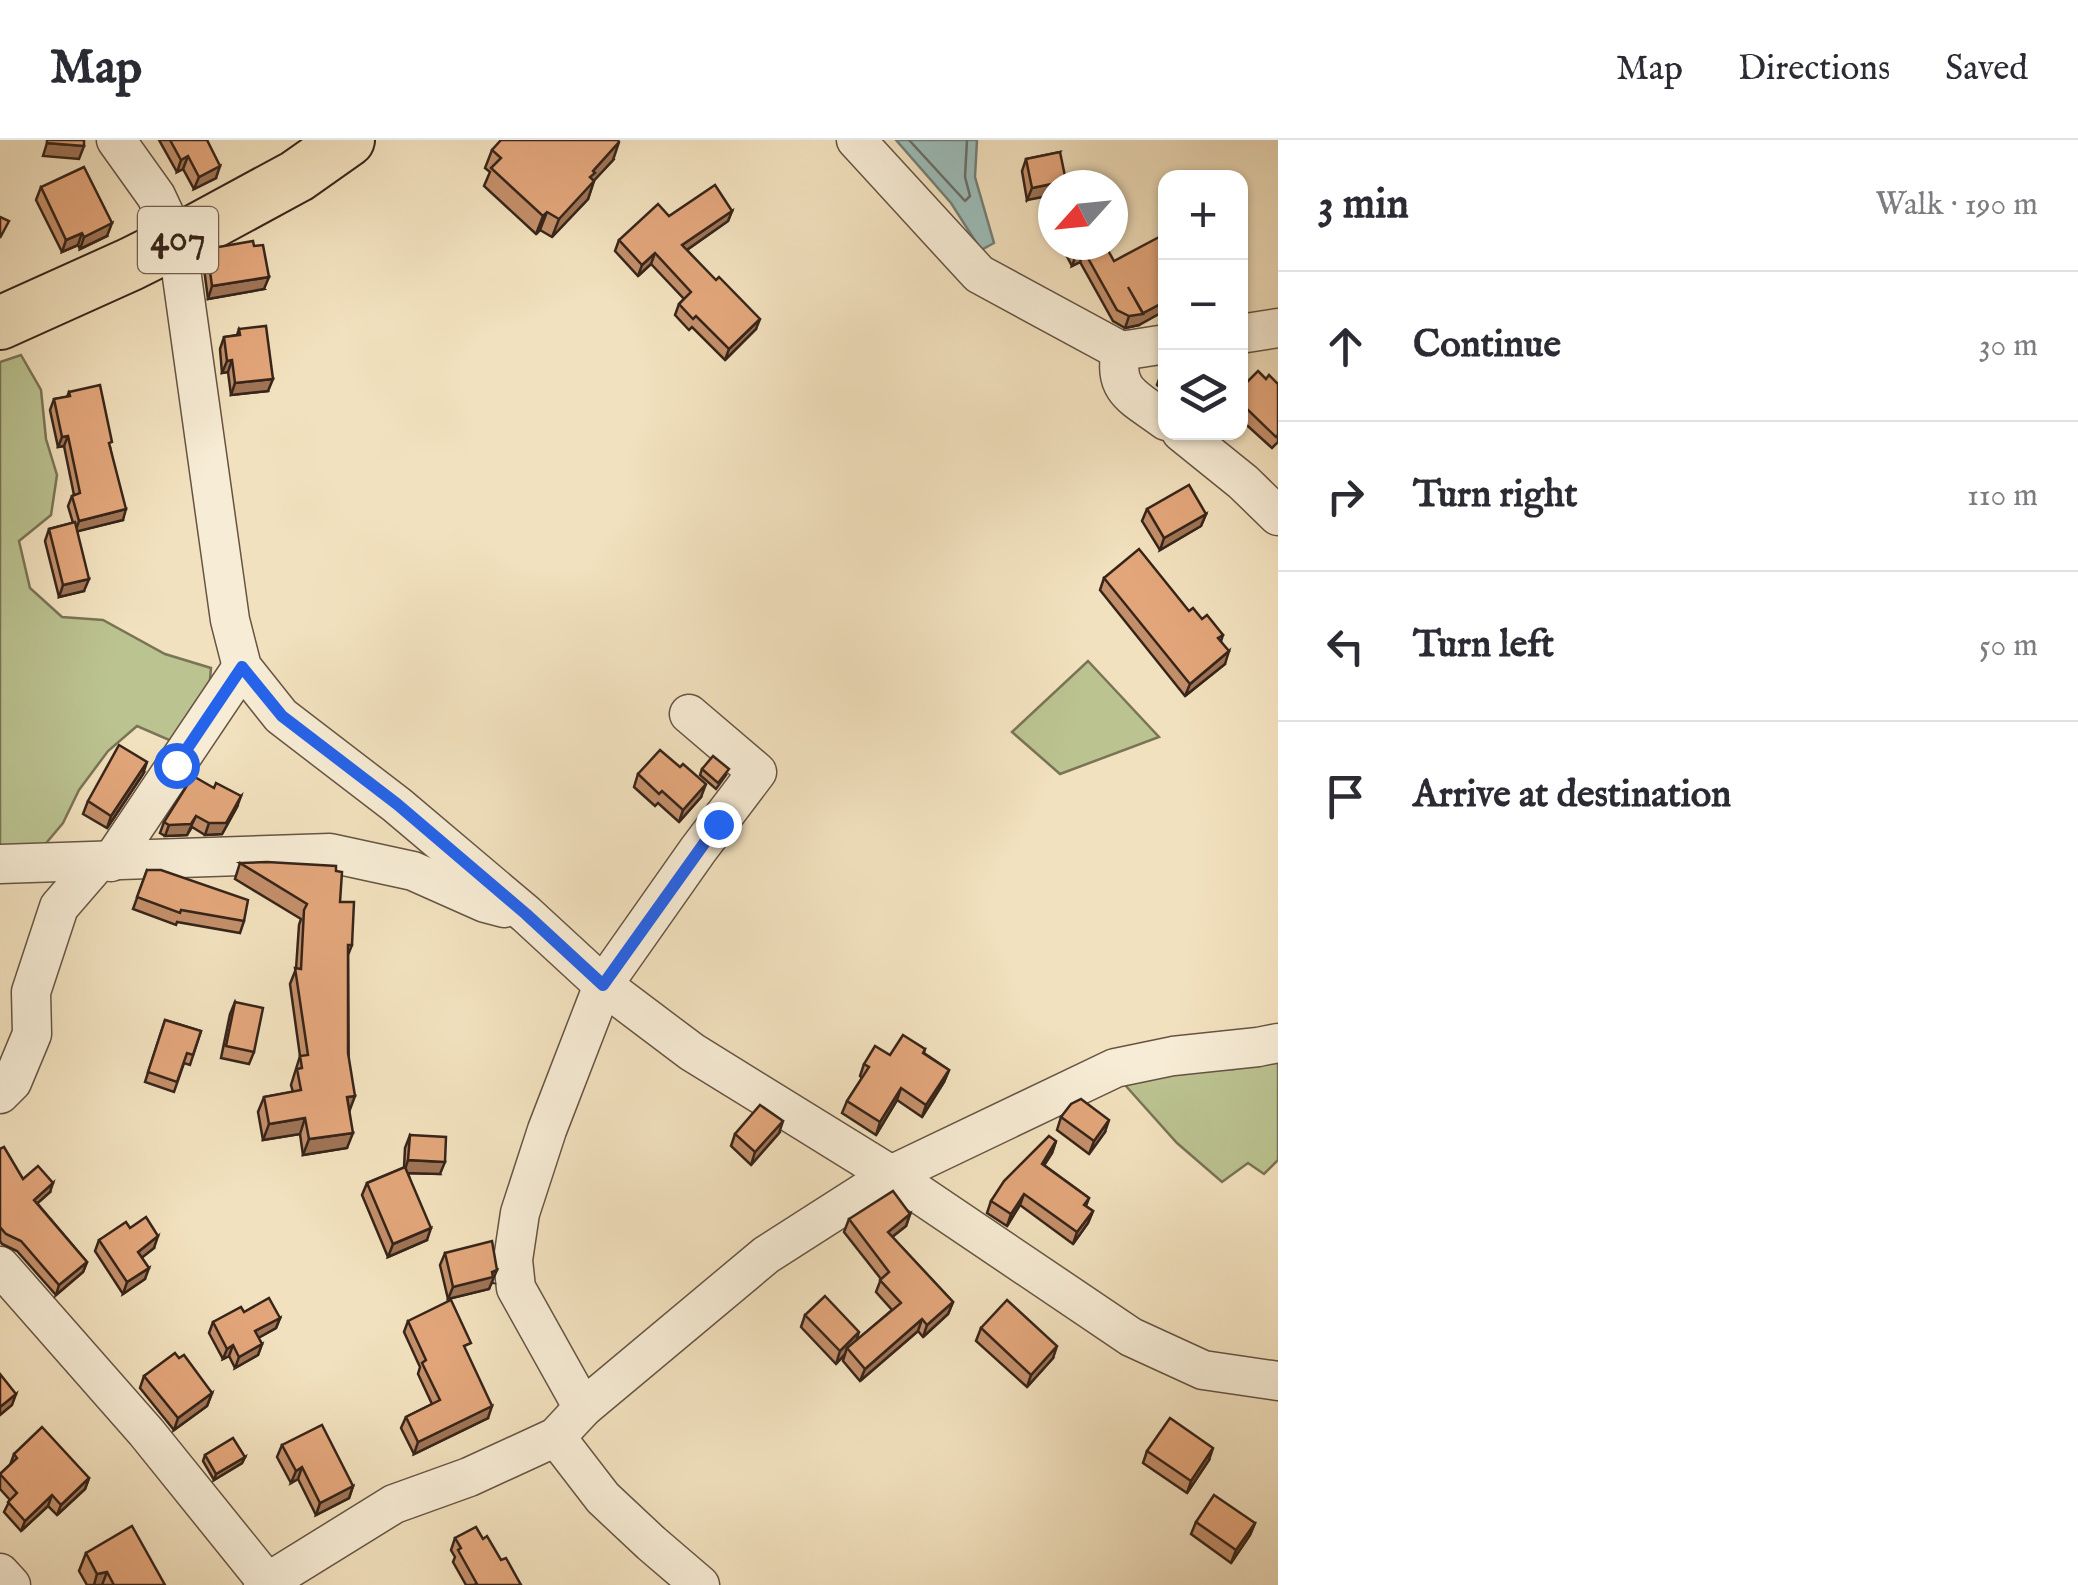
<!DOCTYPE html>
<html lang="en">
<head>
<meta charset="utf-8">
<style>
	:root { --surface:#fff; --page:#f2f2f3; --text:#2b2b33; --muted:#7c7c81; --line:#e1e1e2 }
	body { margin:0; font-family:"IM FELL English",serif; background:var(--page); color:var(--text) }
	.controls { position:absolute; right:30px; top:30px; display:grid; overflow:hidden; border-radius:20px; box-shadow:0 2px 8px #0004 }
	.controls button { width:90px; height:90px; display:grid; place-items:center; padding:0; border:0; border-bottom:2px solid var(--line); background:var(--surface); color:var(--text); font:50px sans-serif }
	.compass { position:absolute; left:1038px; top:30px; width:90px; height:90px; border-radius:50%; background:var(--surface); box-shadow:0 2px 8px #0004; rotate:243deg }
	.stop { position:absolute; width:30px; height:30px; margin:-22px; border:8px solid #2563eb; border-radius:50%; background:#fff }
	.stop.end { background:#2563eb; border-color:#fff; box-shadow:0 2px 10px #0008 }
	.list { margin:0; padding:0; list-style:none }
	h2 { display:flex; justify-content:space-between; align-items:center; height:130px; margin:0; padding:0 40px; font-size:42px }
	h2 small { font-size:32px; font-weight:400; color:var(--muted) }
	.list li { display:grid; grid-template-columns:65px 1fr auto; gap:30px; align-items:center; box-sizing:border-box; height:150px; padding:0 40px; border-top:2px solid var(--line) }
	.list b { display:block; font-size:38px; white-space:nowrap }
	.list em { font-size:32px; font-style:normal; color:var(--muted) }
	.icon { flex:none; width:55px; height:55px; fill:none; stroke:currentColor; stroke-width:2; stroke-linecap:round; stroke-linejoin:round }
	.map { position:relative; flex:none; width:1278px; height:1445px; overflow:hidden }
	header { display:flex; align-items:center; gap:60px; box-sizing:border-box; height:140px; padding:0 50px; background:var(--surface); border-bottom:2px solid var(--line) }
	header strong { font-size:48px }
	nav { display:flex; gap:55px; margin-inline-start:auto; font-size:35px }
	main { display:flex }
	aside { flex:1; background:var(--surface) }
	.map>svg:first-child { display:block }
	.green { fill:#bbc391; stroke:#797456; stroke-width:2.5 }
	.water { fill:#9cbcb8; stroke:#748079; stroke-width:2.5 }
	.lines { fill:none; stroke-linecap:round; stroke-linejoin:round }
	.shore { stroke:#6a7069; stroke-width:2.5 }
	.minor-casing { stroke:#665443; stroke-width:41 }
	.highway-casing { stroke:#37251a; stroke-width:56 }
	.minor { stroke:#f7ecd5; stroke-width:38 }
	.highway { stroke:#f2e1be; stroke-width:52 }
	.wall { fill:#c38f6a; stroke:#37251a; stroke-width:2.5 }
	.shaded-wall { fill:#9f7456; stroke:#37251a; stroke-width:2.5 }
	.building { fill:#e3a67b; stroke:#37251a; stroke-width:2.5 }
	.route { stroke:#2563eb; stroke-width:12 }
	.labels { text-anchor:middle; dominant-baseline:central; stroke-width:8; stroke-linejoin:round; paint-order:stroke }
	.shield { fill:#f7ecd5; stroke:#716152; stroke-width:2.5 }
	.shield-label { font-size:38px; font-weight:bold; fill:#37251a }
</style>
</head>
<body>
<header>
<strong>Map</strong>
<nav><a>Map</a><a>Directions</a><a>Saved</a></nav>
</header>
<main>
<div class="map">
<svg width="1278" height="1445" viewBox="0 0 1278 1445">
	<rect width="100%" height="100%" fill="#f2e1be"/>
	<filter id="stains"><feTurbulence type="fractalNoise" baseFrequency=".002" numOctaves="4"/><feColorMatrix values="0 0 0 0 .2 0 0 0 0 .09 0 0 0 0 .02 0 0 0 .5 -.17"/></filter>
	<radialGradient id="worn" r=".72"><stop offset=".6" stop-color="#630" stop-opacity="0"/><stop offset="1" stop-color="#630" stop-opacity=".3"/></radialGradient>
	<g class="green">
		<path d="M 21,215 L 41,250 L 46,299 L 57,335 L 51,375 L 19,401 L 30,448 L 62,477 L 103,480 L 165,514 L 211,528 L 209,551 L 176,603 L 137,586 L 108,611 L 79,650 L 63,683 L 42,708 L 0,707 L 0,222 Z"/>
		<path d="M 1088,521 L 1159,597 L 1060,634 L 1012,592 Z"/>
		<path d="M 1278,918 L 1278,1020 L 1264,1034 L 1248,1023 L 1222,1042 L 1177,1003 L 1125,945 L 1178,930 L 1234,929 Z"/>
	</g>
	<path class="water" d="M 896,0 L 977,0 L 975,37 L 994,103 L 981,110 L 951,63 Z"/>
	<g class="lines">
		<path class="shore" d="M 909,0 L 965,61 L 970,56 L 965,37 L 967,0"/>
		<defs>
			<g id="minor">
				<path d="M 116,0 L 156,56 L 177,101 L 230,480 L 242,527 L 281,576 L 397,665 L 526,774 L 603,845 L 692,912 L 891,1035 L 1131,1197 L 1203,1230 L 1278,1241"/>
				<path d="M 856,0 L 979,134 L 1121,211 L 1166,204"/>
				<path d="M 1240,194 L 1278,188"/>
				<path d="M 1121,211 C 1112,252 1136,258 1166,281"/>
				<path d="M 1181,292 L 1243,342 L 1278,376"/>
				<path d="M 111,722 L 242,527"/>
				<path d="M 0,724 L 330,713 L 413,731 L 485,763 L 504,768"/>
				<path d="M 0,954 L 12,942 L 32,894 L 31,852 L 59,767 L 97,723"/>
				<path d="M 0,1126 L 146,1292 L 267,1442"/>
				<path d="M 583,1268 L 516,1148 L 513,1120 L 520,1073 L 547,990 L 603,845 L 698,710 L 757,632 L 689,574"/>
				<path d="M 556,1297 L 603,1358 L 651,1403 L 700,1445"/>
				<path d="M 0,1433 L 11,1445"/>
				<path d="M 263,1445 L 394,1364 L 469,1337 L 556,1297 L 583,1268 L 766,1115 L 891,1035 L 1115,928 L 1173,916 L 1258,907 L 1278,903"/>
			</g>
			<path id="highway" d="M 0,183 L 131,124 L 177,101 L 297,36 L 348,0"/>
		</defs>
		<use href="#minor" class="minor-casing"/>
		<use href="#highway" class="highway-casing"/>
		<use href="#minor" class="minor"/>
		<use href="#highway" class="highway"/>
	</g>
	<g class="wall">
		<path d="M 159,0 L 207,0 L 216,38 L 194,49 L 183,29 L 177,32 Z"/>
		<path d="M 492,10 L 613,20 L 594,40 L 588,59 L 552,97 L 540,90 L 536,94 L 484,46 L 490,32 L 485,28 Z"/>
		<path d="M 1060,12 L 1027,60 L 1022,31 L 1026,19 Z"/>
		<path d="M 41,47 L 107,96 L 80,109 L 78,105 L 62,112 L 36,60 Z"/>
		<path d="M 732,71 L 728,81 L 687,110 L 756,189 L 725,220 L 692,187 L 689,190 L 675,175 L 679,164 L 684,159 L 651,124 L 638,136 L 615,111 L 619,100 L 669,76 Z"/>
		<path d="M 1061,105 L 1105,105 L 1139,185 L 1125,188 L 1113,181 L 1080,122 L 1072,126 Z"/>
		<path d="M 207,109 L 264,149 L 208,159 L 203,121 Z"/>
		<path d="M 239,189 L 268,251 L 231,255 L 228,232 L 222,233 L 220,209 L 224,197 L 237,195 Z"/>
		<path d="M 1166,228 L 1166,253 L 1157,245 L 1161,234 Z"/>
		<path d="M 1266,239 L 1278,244 L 1278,302 L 1272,308 L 1240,279 L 1240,249 Z"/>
		<path d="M 69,252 L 110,307 L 123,380 L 77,391 L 84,451 L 59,457 L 45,401 L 49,389 L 73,383 L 68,366 L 72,356 L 74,355 L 64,306 L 58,307 L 50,270 L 54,259 L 67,257 Z"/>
		<path d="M 1147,369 L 1206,374 L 1201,386 L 1160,410 L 1142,381 Z"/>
		<path d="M 1104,438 L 1189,471 L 1223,495 L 1221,501 L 1225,524 L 1185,556 L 1100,450 Z"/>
		<path d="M 702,629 L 726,635 L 716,649 L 700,635 Z"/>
		<path d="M 143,634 L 107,688 L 83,674 L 88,661 Z"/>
		<path d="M 638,634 L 701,657 L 679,682 L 658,663 L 655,666 L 634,647 Z"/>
		<path d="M 237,667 L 222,694 L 205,695 L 192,687 L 187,695 L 165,696 L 160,693 L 164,682 Z"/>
		<path d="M 240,723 L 340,762 L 352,805 L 348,815 L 349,972 L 347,1008 L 303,1015 L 300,994 L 263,1000 L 258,972 L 264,957 L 293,952 L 291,945 L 300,916 L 290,844 L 296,829 L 299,785 L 301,779 L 235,739 Z"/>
		<path d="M 147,730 L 244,781 L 240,793 L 177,782 L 176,785 L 133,769 Z"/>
		<path d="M 235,862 L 254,912 L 249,924 L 221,918 L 230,874 Z"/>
		<path d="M 165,880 L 201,891 L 190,925 L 184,923 L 174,952 L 145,942 Z"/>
		<path d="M 925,909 L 924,913 L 949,930 L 944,942 L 922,977 L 897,960 L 876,995 L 842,973 L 847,961 L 862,938 L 860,936 L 864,924 L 890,915 Z"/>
		<path d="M 1061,977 L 1105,992 L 1089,1014 L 1057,990 Z"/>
		<path d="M 779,993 L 751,1025 L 731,1006 L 735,994 Z"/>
		<path d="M 410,995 L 440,1034 L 408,1033 L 427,1100 L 388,1117 L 362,1055 L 367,1043 L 404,1028 L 405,1008 Z"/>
		<path d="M 1056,1001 L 1052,1013 L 1044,1025 L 1089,1058 L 1086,1066 L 1093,1071 L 1088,1083 L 1073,1104 L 1020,1065 L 1007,1086 L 987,1073 L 991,1061 Z"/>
		<path d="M 0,1009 L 23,1039 L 50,1052 L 37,1063 L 87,1122 L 83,1132 L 56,1155 L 17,1111 L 2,1104 L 0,1101 Z"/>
		<path d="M 910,1074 L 906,1086 L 892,1097 L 953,1162 L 948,1174 L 923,1197 L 918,1191 L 860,1241 L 843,1221 L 845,1214 L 836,1224 L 801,1187 L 805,1175 L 856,1201 L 892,1170 L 876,1152 L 881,1139 L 844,1092 L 849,1079 Z"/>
		<path d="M 130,1088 L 154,1108 L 142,1117 L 145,1139 L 123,1154 L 95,1111 L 99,1100 Z"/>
		<path d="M 445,1113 L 493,1143 L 491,1143 L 489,1149 L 448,1159 L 440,1125 Z"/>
		<path d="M 244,1172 L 280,1178 L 276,1188 L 258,1198 L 262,1204 L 258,1215 L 235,1228 L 229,1216 L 223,1219 L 209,1193 L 213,1182 Z"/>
		<path d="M 408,1181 L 467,1213 L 488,1278 L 414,1314 L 401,1288 L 406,1277 L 432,1264 L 418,1234 L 420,1227 L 404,1192 Z"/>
		<path d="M 981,1188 L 1053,1218 L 1027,1247 L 976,1201 Z"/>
		<path d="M 179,1218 L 212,1253 L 207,1266 L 174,1290 L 140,1248 L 144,1236 Z"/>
		<path d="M 282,1305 L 353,1346 L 349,1358 L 316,1375 L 298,1339 L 291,1343 L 277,1317 Z"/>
		<path d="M 1147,1311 L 1209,1320 L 1187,1353 L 1143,1323 Z"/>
		<path d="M 14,1314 L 89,1338 L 85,1349 L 57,1375 L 48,1366 L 21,1391 L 4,1372 L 10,1360 L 0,1349 L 0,1334 L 10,1325 Z"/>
		<path d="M 205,1315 L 245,1317 L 242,1323 L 214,1340 L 203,1321 Z"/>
		<path d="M 1196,1382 L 1255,1383 L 1250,1395 L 1231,1423 L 1191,1394 Z"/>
		<path d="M 455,1398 L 483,1399 L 521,1445 L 466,1445 L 453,1422 L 455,1417 L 451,1410 Z"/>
		<path d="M 86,1413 L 165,1445 L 87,1445 L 79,1431 Z"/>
	</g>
	<g class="shaded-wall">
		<path d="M 619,2 L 613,20 L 590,45 L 594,41 L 588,59 L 552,97 L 559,79 L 593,31 Z"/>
		<path d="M 47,3 L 84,6 L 79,19 L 43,16 Z"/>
		<path d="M 188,16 L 183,29 L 177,32 L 181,20 Z"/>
		<path d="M 220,26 L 216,38 L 194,49 L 199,37 Z"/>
		<path d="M 1066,41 L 1064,45 L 1053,45 L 1053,55 L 1027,60 L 1032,48 Z"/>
		<path d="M 732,71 L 728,81 L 678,116 L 682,105 Z"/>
		<path d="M 547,72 L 540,90 L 536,94 L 543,76 Z"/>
		<path d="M 112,83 L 107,96 L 80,109 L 84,97 Z"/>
		<path d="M 82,93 L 78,105 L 62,112 L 66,100 Z"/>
		<path d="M 1084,111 L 1080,122 L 1072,126 L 1076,115 Z"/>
		<path d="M 655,113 L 651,124 L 638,136 L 642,125 Z"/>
		<path d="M 269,137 L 264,149 L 208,159 L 212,146 Z"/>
		<path d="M 1166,161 L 1166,170 L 1139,185 L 1125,188 L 1129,176 L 1143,173 Z"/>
		<path d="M 760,179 L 756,189 L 725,220 L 729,209 Z"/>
		<path d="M 232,220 L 228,232 L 222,233 L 227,221 Z"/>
		<path d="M 273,239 L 268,251 L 231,255 L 235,243 Z"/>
		<path d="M 68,296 L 64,306 L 58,307 L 62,297 Z"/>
		<path d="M 126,369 L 123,380 L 75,392 L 79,381 Z"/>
		<path d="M 1206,374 L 1201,386 L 1160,410 L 1164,398 Z"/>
		<path d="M 89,439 L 84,451 L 59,457 L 63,445 Z"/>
		<path d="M 1229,511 L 1225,524 L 1185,556 L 1190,544 Z"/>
		<path d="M 147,622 L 143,634 L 107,688 L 111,676 Z"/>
		<path d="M 706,644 L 701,657 L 679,682 L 683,670 Z"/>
		<path d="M 241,656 L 237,667 L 222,694 L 205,695 L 209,683 Z"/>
		<path d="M 196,676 L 187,695 L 165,696 L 169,685 Z"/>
		<path d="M 949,930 L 944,942 L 922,977 L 926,965 Z"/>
		<path d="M 901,948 L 897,960 L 876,995 L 880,982 Z"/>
		<path d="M 355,956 L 349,972 L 347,957 Z"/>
		<path d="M 305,978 L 300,994 L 263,1000 L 269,984 Z"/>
		<path d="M 1109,980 L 1105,992 L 1089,1014 L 1094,1001 Z"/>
		<path d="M 783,981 L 779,993 L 751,1025 L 755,1012 Z"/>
		<path d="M 353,993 L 347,1008 L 303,1015 L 309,999 Z"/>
		<path d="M 1056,1001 L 1052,1013 L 1038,1035 L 1042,1024 Z"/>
		<path d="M 408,1020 L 445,1022 L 440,1034 L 404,1033 Z"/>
		<path d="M 53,1043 L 50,1052 L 30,1070 L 34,1060 Z"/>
		<path d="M 1024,1054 L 1020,1065 L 1007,1086 L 1011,1074 Z"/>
		<path d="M 1093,1071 L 1088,1083 L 1073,1104 L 1077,1092 Z"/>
		<path d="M 910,1074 L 906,1086 L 883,1104 L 888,1092 Z"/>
		<path d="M 431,1088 L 427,1100 L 388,1117 L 393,1104 Z"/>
		<path d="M 158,1096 L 154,1108 L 134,1124 L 138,1112 Z"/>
		<path d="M 87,1122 L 83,1132 L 56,1155 L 59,1145 Z"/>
		<path d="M 149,1128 L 145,1139 L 123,1154 L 127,1142 Z"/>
		<path d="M 497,1130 L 489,1149 L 448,1159 L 453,1147 Z"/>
		<path d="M 953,1162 L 948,1174 L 923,1197 L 927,1185 Z"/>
		<path d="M 280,1178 L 276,1188 L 251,1202 L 255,1191 Z"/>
		<path d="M 922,1179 L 918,1191 L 860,1241 L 865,1229 Z"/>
		<path d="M 859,1192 L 855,1205 L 847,1208 L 845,1214 L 836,1224 L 840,1211 Z"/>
		<path d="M 262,1204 L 258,1215 L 235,1228 L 239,1217 Z"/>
		<path d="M 233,1205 L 229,1216 L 223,1219 L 227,1209 Z"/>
		<path d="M 1057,1206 L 1053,1218 L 1027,1247 L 1031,1235 Z"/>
		<path d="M 212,1253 L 207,1266 L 174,1290 L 178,1278 Z"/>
		<path d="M 16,1254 L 12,1265 L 0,1275 L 0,1267 Z"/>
		<path d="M 492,1266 L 488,1278 L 414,1314 L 418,1302 Z"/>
		<path d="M 1213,1308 L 1209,1320 L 1187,1353 L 1191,1341 Z"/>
		<path d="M 245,1317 L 242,1323 L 214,1340 L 216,1334 Z"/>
		<path d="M 302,1327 L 298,1339 L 291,1343 L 296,1331 Z"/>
		<path d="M 89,1338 L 85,1349 L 57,1375 L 61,1365 Z"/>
		<path d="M 353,1346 L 349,1358 L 316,1375 L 320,1363 Z"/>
		<path d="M 52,1355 L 48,1366 L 21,1391 L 25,1381 Z"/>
		<path d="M 1255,1383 L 1250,1395 L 1231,1423 L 1236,1410 Z"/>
		<path d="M 107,1432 L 102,1445 L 94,1445 L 97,1434 Z"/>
	</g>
	<g class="building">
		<path d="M 47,0 L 84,0 L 84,6 L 47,3 Z"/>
		<path d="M 170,0 L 207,0 L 220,26 L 199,37 L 188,16 L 181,20 Z"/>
		<path d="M 501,0 L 618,0 L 619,2 L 593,31 L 595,33 L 590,37 L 594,41 L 559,79 L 547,72 L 543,76 L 491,28 L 501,18 L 492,10 Z"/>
		<path d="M 1060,12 L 1066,41 L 1032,48 L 1026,19 Z"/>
		<path d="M 84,27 L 112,83 L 84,97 L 82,93 L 66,100 L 41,47 Z"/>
		<path d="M 715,45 L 732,71 L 682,105 L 716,140 L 719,137 L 760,179 L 729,209 L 696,176 L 693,179 L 679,164 L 691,152 L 655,113 L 642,125 L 619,100 L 658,64 L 669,76 Z"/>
		<path d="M 0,77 L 9,81 L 0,98 Z"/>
		<path d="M 1161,96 L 1166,103 L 1166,161 L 1143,173 L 1128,147 L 1143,174 L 1129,176 L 1117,170 L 1084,111 L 1076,115 L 1071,105 L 1105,105 L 1114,121 Z"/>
		<path d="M 253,101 L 254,106 L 263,105 L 269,137 L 212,146 L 207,109 Z"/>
		<path d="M 266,186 L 273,239 L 235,243 L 232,220 L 227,221 L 224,197 L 240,195 L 239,189 Z"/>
		<path d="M 1258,231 L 1266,239 L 1269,235 L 1278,244 L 1278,295 L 1276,297 L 1245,267 L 1240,272 L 1240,249 Z"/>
		<path d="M 100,245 L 112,302 L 109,303 L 126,369 L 79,381 L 72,356 L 80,353 L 68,296 L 62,297 L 54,259 L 70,256 L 69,252 Z"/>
		<path d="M 1189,345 L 1206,374 L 1164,398 L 1147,369 Z"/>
		<path d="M 75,382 L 89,439 L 63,445 L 49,389 Z"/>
		<path d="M 1139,409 L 1189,471 L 1193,468 L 1202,479 L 1207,475 L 1223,495 L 1218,498 L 1229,511 L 1190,544 L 1104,438 Z"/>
		<path d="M 119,605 L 147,622 L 111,676 L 88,661 Z"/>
		<path d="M 660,610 L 680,627 L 683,624 L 706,644 L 683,670 L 662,651 L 659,654 L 638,634 Z"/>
		<path d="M 713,616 L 729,629 L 718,643 L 702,629 Z"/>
		<path d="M 193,636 L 214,648 L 216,643 L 241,656 L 226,683 L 209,683 L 196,676 L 191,684 L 169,685 L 164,682 Z"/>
		<path d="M 267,722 L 336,726 L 336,731 L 342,732 L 340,762 L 354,762 L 352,805 L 348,805 L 348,913 L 355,956 L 347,957 L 353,993 L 309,999 L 305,978 L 269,984 L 264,957 L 301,950 L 297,929 L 302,928 L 300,916 L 308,915 L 295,828 L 301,829 L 304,770 L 307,764 L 240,723 Z"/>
		<path d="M 147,730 L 161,730 L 248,760 L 244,781 L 181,770 L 180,773 L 137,757 Z"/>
		<path d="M 235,862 L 263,868 L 254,912 L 226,906 Z"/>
		<path d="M 165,880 L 201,891 L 193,915 L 187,913 L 177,942 L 148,932 Z"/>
		<path d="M 903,895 L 925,909 L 923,913 L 949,930 L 926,965 L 901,948 L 880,982 L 847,961 L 869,927 L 864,924 L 875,906 L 890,915 Z"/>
		<path d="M 1081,959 L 1109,980 L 1094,1001 L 1061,977 L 1071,964 Z"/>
		<path d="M 760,965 L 783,981 L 755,1012 L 735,994 Z"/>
		<path d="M 410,995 L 446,997 L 445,1022 L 408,1020 Z"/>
		<path d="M 1049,996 L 1056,1001 L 1042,1024 L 1089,1058 L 1084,1065 L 1093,1071 L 1077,1092 L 1024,1054 L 1011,1074 L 991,1061 L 1004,1041 Z"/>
		<path d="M 4,1007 L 23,1039 L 38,1026 L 53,1043 L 34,1060 L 87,1122 L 59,1145 L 21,1101 L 6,1094 L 0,1087 L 0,1009 Z"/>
		<path d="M 405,1027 L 431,1088 L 393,1104 L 367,1043 Z"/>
		<path d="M 893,1051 L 910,1074 L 888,1092 L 953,1162 L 927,1185 L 922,1179 L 865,1229 L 847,1208 L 901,1163 L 880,1140 L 889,1132 L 849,1079 Z"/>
		<path d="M 146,1077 L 158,1096 L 138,1112 L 149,1128 L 127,1142 L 99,1100 L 126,1082 L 130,1088 Z"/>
		<path d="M 492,1101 L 497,1130 L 492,1132 L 493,1137 L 453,1147 L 445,1113 Z"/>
		<path d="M 825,1156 L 859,1192 L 840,1211 L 805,1175 Z"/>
		<path d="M 269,1158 L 280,1178 L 255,1191 L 262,1204 L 239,1217 L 233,1205 L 227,1209 L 213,1182 L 241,1167 L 244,1172 Z"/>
		<path d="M 451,1160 L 471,1203 L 464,1206 L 492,1266 L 418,1302 L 406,1277 L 440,1260 L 422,1223 L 426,1220 L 408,1181 Z"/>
		<path d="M 1007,1160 L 1057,1206 L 1031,1235 L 981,1188 Z"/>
		<path d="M 175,1213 L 179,1218 L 184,1215 L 212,1253 L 178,1278 L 144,1236 Z"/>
		<path d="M 0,1234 L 16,1254 L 0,1267 Z"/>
		<path d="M 1170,1278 L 1213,1308 L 1191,1341 L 1147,1311 Z"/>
		<path d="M 322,1285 L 353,1346 L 320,1363 L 302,1327 L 296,1331 L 282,1305 Z"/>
		<path d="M 42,1287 L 89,1338 L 61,1365 L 52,1355 L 25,1381 L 8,1362 L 17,1353 L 0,1334 L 17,1318 L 14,1314 Z"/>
		<path d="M 233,1298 L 245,1317 L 216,1334 L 205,1315 Z"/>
		<path d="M 1214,1355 L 1255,1383 L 1236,1410 L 1196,1382 Z"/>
		<path d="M 132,1386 L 165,1445 L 114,1445 L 107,1432 L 97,1434 L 86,1413 Z"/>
		<path d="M 476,1387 L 483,1399 L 487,1396 L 501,1420 L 506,1418 L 521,1445 L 474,1445 L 477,1444 L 458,1410 L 461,1408 L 455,1398 Z"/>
	</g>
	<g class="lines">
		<path class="route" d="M 176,625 L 242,527 L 282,576 L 397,664 L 526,774 L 603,845 L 718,684"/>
	</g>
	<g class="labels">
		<rect class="shield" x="138" y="67" width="80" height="66" rx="8"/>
		<g class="shield-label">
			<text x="178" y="100">407</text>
		</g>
	</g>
	<rect width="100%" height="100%" filter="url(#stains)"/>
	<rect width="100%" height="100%" fill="url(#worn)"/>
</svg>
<div class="controls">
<button>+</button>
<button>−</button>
<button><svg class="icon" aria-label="layers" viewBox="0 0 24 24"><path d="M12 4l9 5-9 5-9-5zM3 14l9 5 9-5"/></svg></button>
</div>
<svg class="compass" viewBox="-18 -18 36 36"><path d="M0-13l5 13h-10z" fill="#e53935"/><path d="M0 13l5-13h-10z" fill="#7c7c81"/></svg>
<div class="stop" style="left:176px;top:625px"></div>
<div class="stop end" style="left:718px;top:684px"></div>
</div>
<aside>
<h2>3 min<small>Walk · 190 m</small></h2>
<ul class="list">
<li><svg class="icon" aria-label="ahead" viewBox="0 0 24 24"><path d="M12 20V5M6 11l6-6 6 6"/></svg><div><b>Continue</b></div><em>30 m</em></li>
<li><svg class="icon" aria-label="right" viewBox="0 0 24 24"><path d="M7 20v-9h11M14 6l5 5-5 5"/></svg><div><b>Turn right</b></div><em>110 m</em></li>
<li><svg class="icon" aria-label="left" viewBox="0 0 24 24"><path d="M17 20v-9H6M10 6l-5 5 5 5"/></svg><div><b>Turn left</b></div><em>50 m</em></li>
<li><svg class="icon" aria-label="arrive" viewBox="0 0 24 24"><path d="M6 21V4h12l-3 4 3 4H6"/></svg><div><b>Arrive at destination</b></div></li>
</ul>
</aside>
</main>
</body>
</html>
